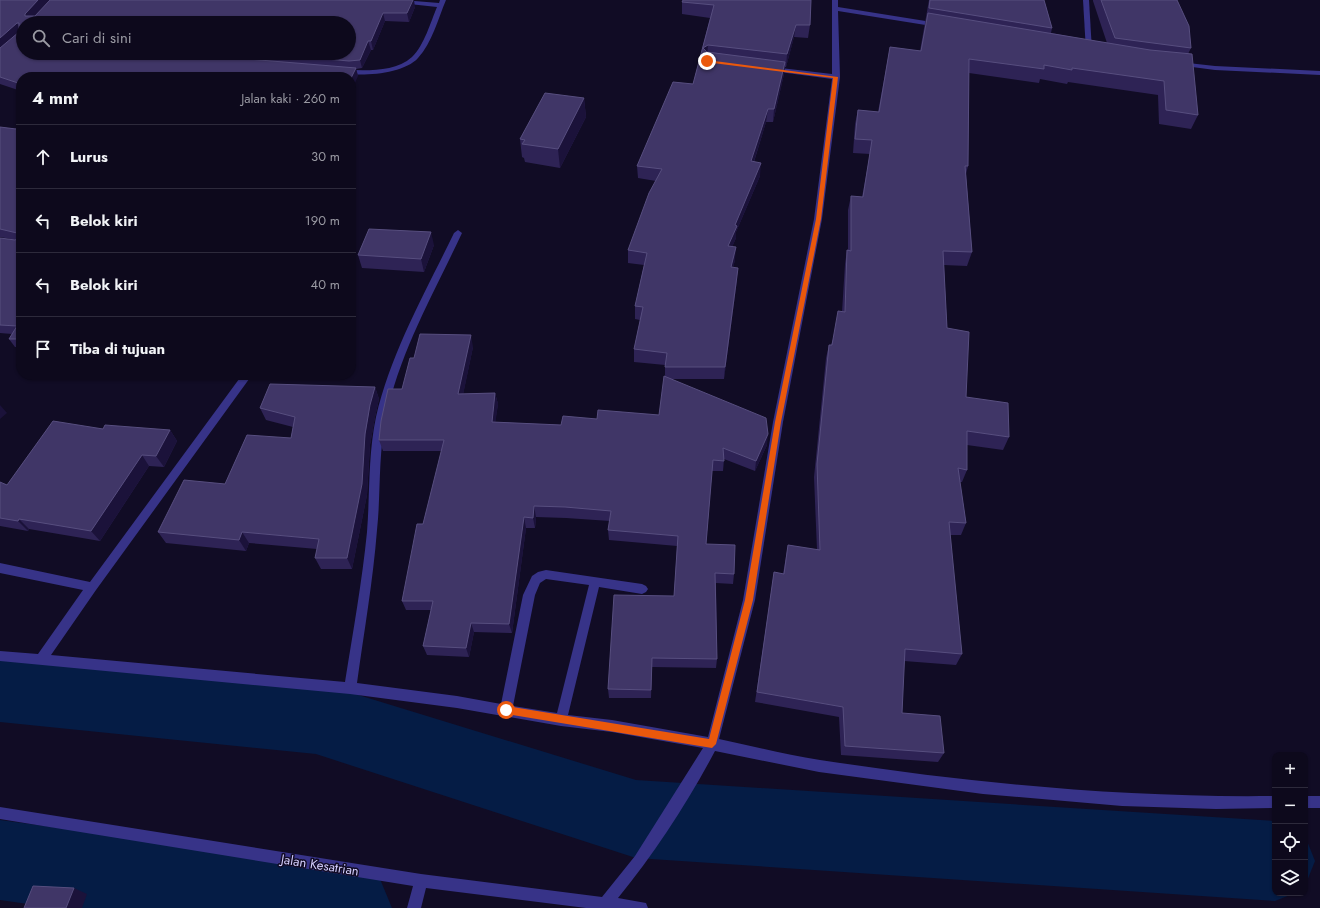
<!DOCTYPE html>
<html lang="id">
<head>
<meta charset="utf-8">
<style>
	:root { --surface:#0d091c; --page:#1b1729; --text:#f1f3f6; --muted:#9a9aa3; --line:#2d2a3b }
	body { margin:0; font-family:Jost,sans-serif; background:var(--page); color:var(--text) }
	.controls { position:absolute; right:12px; bottom:12px; display:grid; overflow:hidden; border-radius:8px; box-shadow:0 1px 3px #0004 }
	.controls button { width:36px; height:36px; display:grid; place-items:center; padding:0; border:0; border-bottom:1px solid var(--line); background:var(--surface); color:var(--text); font:20px sans-serif }
	.stop { position:absolute; width:12px; height:12px; margin:-9px; border:3px solid #ea580c; border-radius:50%; background:#fff }
	.stop.end { background:#ea580c; border-color:#fff; box-shadow:0 1px 4px #0008 }
	.list { margin:0; padding:0; list-style:none }
	h2 { display:flex; justify-content:space-between; align-items:center; height:52px; margin:0; padding:0 16px; font-size:17px }
	h2 small { font-size:13px; font-weight:400; color:var(--muted) }
	.list li { display:grid; grid-template-columns:26px 1fr auto; gap:12px; align-items:center; box-sizing:border-box; height:64px; padding:0 16px; border-top:1px solid var(--line) }
	.list b { display:block; font-size:15px; white-space:nowrap }
	.list em { font-size:13px; font-style:normal; color:var(--muted) }
	.icon { flex:none; width:22px; height:22px; fill:none; stroke:currentColor; stroke-width:2; stroke-linecap:round; stroke-linejoin:round }
	.map { position:relative; flex:none; width:1320px; height:908px; overflow:hidden }
	.search { position:absolute; background:var(--surface); box-shadow:0 1px 3px #0004; left:16px; top:16px; width:340px; height:44px; display:flex; align-items:center; gap:10px; box-sizing:border-box; padding:0 14px; border-radius:22px; color:var(--muted); font-size:15px }
	.panel { position:absolute; background:var(--surface); box-shadow:0 1px 3px #0004; left:16px; top:72px; width:340px; height:308px; border-radius:16px }
	.map>svg:first-child { display:block }
	.lines { fill:none; stroke-linecap:round; stroke-linejoin:round }
	.river { fill:#051c45; fill-rule:evenodd }
	.minor { fill:#373388; fill-rule:evenodd }
	.wall { fill:#2e2355; fill-rule:evenodd }
	.shaded-wall { fill:#1b123a }
	.building { fill:#403667; stroke:#574e7f }
	.route { fill:#ea580c }
	.labels { text-anchor:middle; dominant-baseline:central; stroke-width:3; stroke-linejoin:round; paint-order:stroke }
	.near-street-label { font-size:13px; fill:#d6d0ff; stroke:#110c25 }
</style>
</head>
<body>
<div class="map">
<svg width="1320" height="908" viewBox="0 0 1320 908">
	<rect width="100%" height="100%" fill="#110c25"/>
	<g class="lines">
		<g class="river">
			<path d="M 0,654 L 316,682 L 636,780 L 1275,821 L 1275,893 L 1295,893 L 1275,901 L 636,858 L 316,754 L 0,722 Z"/>
			<path d="M 0,820 L 351,867 L 380,879 L 392,908 L 56,908 L 0,900 Z"/>
			<path d="M 1305,836 L 1315,861 L 1305,886 Z"/>
		</g>
		<g class="minor">
			<path d="M 402,0 L 439,3 L 440,0 L 446,0 C 438,19 432,43 418,58 C 404,74 361,77 342,73 L 342,71 L 344,70 C 366,70 394,73 412,57 C 424,46 431,21 437,7 L 400,3 L 399,2 Z"/>
			<path d="M 832,0 L 838,0 L 838,7 L 938,23 L 941,25 L 938,27 L 838,11 L 840,77 L 822,219 L 783,422 L 755,600 L 719,739 C 753,746 786,755 820,760 C 971,783 1123,798 1275,796 L 1275,808 L 1216,809 L 1122,806 L 983,794 L 819,772 L 715,751 C 688,802 655,853 618,898 L 646,903 L 648,908 L 586,908 L 426,888 L 421,908 L 407,908 L 413,886 L 0,819 L 0,807 L 421,874 L 602,897 L 635,856 L 703,748 L 612,732 L 561,726 L 457,708 L 350,694 L 0,661 L 0,651 L 38,654 L 83,590 L 0,573 L 0,563 L 90,582 L 242,375 L 252,375 L 96,590 L 51,655 L 345,682 C 353,632 362,582 367,532 C 370,494 368,455 376,417 C 391,352 425,293 454,233 L 458,230 L 462,233 C 434,293 399,353 386,418 C 378,455 381,493 377,530 C 373,581 364,632 357,683 L 457,696 L 501,704 L 523,595 L 532,576 L 538,572 L 546,570 L 642,584 L 646,586 L 648,589 L 646,592 L 642,594 L 599,587 L 568,715 L 612,720 L 708,737 L 743,600 L 773,422 L 814,219 L 832,79 L 772,71 L 769,69 L 772,67 L 832,74 ZM 546,579 L 589,585 L 557,713 L 513,706 L 535,595 L 540,583 Z"/>
			<path d="M 1083,0 L 1089,0 L 1092,51 L 1089,53 L 1086,51 Z"/>
			<path d="M 1179,62 L 1215,66 L 1320,71 L 1320,75 L 1215,70 L 1177,65 L 1177,63 Z"/>
			<rect x="1305" y="796" width="15" height="12"/>
		</g>
	</g>
	<g class="wall">
		<path d="M 0,0 L 415,7 L 409,22 L 385,21 L 373,50 L 371,50 L 362,68 L 356,69 L 358,76 L 351,77 L 21,77 L 21,91 L 0,84 ZM 23,23 L 349,53 L 23,53 Z"/>
		<path d="M 811,0 L 810,25 L 808,38 L 794,37 L 786,67 L 785,67 L 784,74 L 773,122 L 766,122 L 754,162 L 760,176 L 736,232 L 736,238 L 732,247 L 735,260 L 733,267 L 737,280 L 724,379 L 672,379 L 767,445 L 755,471 L 724,459 L 723,471 L 712,471 L 706,544 L 734,574 L 733,584 L 716,583 L 717,659 L 716,668 L 652,667 L 651,698 L 609,698 L 608,689 L 674,596 L 677,546 L 609,540 L 608,530 L 610,521 L 566,518 L 536,517 L 535,528 L 526,528 L 512,633 L 474,632 L 469,657 L 427,655 L 423,646 L 431,610 L 406,610 L 402,601 L 423,524 L 442,451 L 383,451 L 379,440 L 402,389 L 414,358 L 473,347 L 463,394 L 495,393 L 498,404 L 495,422 L 561,425 L 597,419 L 659,415 L 665,377 L 665,365 L 634,362 L 634,349 L 640,320 L 635,319 L 635,306 L 644,265 L 628,263 L 628,250 L 656,181 L 638,178 L 637,166 L 693,84 L 710,18 L 682,14 L 682,2 Z"/>
		<path d="M 929,0 L 1044,0 L 1052,28 L 1051,33 L 1107,43 L 1093,1 L 1093,0 L 1177,0 L 1191,48 L 1188,54 L 1198,115 L 1191,129 L 1159,124 L 1158,95 L 1068,82 L 1067,84 L 1040,79 L 1039,83 L 969,73 L 968,166 L 966,174 L 972,252 L 967,266 L 944,265 L 947,328 L 966,397 L 1009,437 L 1003,450 L 967,445 L 967,470 L 962,482 L 960,482 L 966,523 L 961,535 L 950,535 L 962,654 L 956,665 L 904,661 L 902,713 L 944,753 L 938,762 L 841,755 L 839,717 L 755,702 L 774,572 L 783,574 L 788,545 L 817,550 L 814,477 L 826,358 L 829,345 L 831,345 L 842,312 L 845,264 L 847,250 L 848,250 L 848,210 L 851,196 L 862,197 L 870,154 L 853,153 L 855,124 L 858,110 L 878,112 L 890,47 L 920,51 Z"/>
		<path d="M 584,98 L 586,117 L 560,168 L 525,162 L 524,158 L 522,157 L 520,139 Z"/>
		<path d="M 21,126 L 21,347 L 15,347 L 9,339 L 12,334 L 0,333 L 0,238 L 15,240 L 16,240 L 0,237 L 0,127 L 16,129 Z"/>
		<path d="M 434,245 L 424,272 L 362,268 L 358,255 Z"/>
		<path d="M 375,387 L 379,399 L 375,417 L 370,445 L 367,495 L 352,569 L 321,569 L 315,558 L 317,549 L 249,543 L 246,551 L 166,543 L 158,532 L 225,484 L 291,438 L 293,427 L 266,420 L 260,408 Z"/>
		<path d="M 103,429 L 170,430 L 177,441 L 164,467 L 149,466 L 100,541 L 29,529 L 28,531 L 0,526 L 0,482 L 7,485 Z"/>
	</g>
	<g class="shaded-wall">
		<path d="M 38,0 L 51,0 L 30,22 L 25,16 L 25,14 Z"/>
		<path d="M 413,0 L 414,0 L 415,7 L 409,22 L 407,13 Z"/>
		<path d="M 383,13 L 385,21 L 373,50 L 371,41 Z"/>
		<path d="M 17,23 L 22,32 L 0,51 L 0,38 Z"/>
		<path d="M 796,25 L 794,37 L 786,67 L 787,54 Z"/>
		<path d="M 368,41 L 371,50 L 362,68 L 360,60 Z"/>
		<path d="M 708,45 L 707,58 L 703,48 Z"/>
		<path d="M 785,62 L 784,74 L 773,122 L 774,109 Z"/>
		<path d="M 356,68 L 358,76 L 351,92 L 351,78 Z"/>
		<path d="M 584,98 L 586,117 L 560,168 L 558,149 Z"/>
		<path d="M 768,109 L 766,122 L 750,174 L 751,161 Z"/>
		<path d="M 761,163 L 760,176 L 736,232 L 736,238 L 727,259 L 728,246 L 735,225 Z"/>
		<path d="M 431,232 L 434,245 L 424,272 L 421,259 Z"/>
		<path d="M 736,247 L 735,260 L 730,280 L 731,267 Z"/>
		<path d="M 738,268 L 737,280 L 724,379 L 725,367 Z"/>
		<path d="M 471,335 L 473,347 L 461,405 L 458,394 Z"/>
		<path d="M 375,387 L 379,399 L 375,417 L 370,445 L 367,495 L 352,569 L 347,558 L 370,405 Z"/>
		<path d="M 495,393 L 498,404 L 494,433 L 492,422 Z"/>
		<path d="M 0,405 L 7,413 L 0,419 Z"/>
		<path d="M 170,430 L 177,441 L 164,467 L 156,456 Z"/>
		<path d="M 768,434 L 767,445 L 755,471 L 756,461 Z"/>
		<path d="M 142,455 L 149,466 L 100,541 L 91,531 Z"/>
		<path d="M 534,506 L 536,517 L 535,528 L 533,518 Z"/>
		<path d="M 524,517 L 526,528 L 512,633 L 509,624 Z"/>
		<path d="M 19,519 L 29,529 L 28,531 L 18,521 Z"/>
		<path d="M 242,532 L 249,543 L 246,551 L 239,540 Z"/>
		<path d="M 471,623 L 474,632 L 469,657 L 466,648 Z"/>
		<path d="M 74,888 L 87,894 L 82,908 L 66,908 Z"/>
	</g>
	<g class="building">
		<path d="M 0,0 L 38,0 L 25,14 L 25,16 L 35,16 L 50,0 L 413,0 L 407,13 L 383,13 L 371,41 L 368,41 L 360,60 L 349,61 L 255,53 L 349,53 L 349,23 L 23,23 L 23,53 L 175,53 L 356,68 L 351,78 L 351,77 L 21,77 L 21,84 L 0,77 L 0,48 L 19,32 L 19,23 L 17,23 L 0,38 Z"/>
		<path d="M 683,0 L 811,0 L 810,25 L 796,25 L 787,54 L 708,45 L 703,48 L 707,52 L 785,62 L 774,109 L 768,109 L 751,161 L 761,163 L 735,225 L 737,226 L 728,246 L 736,247 L 731,267 L 738,268 L 725,367 L 665,367 L 667,353 L 634,349 L 643,307 L 635,306 L 647,253 L 628,250 L 649,193 L 662,169 L 637,166 L 673,82 L 693,84 L 714,5 L 682,2 Z"/>
		<path d="M 930,0 L 1044,0 L 1052,28 L 929,8 Z"/>
		<path d="M 1101,0 L 1177,0 L 1189,26 L 1191,48 L 1115,38 Z"/>
		<path d="M 928,13 L 1150,50 L 1192,54 L 1198,115 L 1166,110 L 1164,81 L 1072,68 L 1072,70 L 1044,65 L 1044,69 L 969,59 L 968,166 L 965,166 L 972,252 L 943,251 L 947,328 L 969,332 L 966,397 L 1008,403 L 1009,437 L 967,431 L 967,470 L 958,468 L 966,523 L 949,522 L 962,654 L 905,649 L 902,713 L 940,716 L 944,753 L 845,746 L 843,707 L 757,692 L 774,572 L 784,574 L 788,545 L 820,550 L 817,464 L 829,345 L 832,345 L 838,311 L 845,312 L 847,250 L 851,251 L 851,196 L 863,197 L 872,140 L 855,139 L 858,110 L 879,112 L 890,47 L 921,51 Z"/>
		<path d="M 545,93 L 584,98 L 558,149 L 522,144 L 525,140 L 520,139 Z"/>
		<path d="M 17,126 L 21,126 L 21,339 L 9,339 L 17,326 L 0,325 L 0,238 L 15,240 L 17,239 L 17,233 L 0,229 L 0,127 L 16,129 Z"/>
		<path d="M 369,229 L 431,232 L 421,259 L 358,255 Z"/>
		<path d="M 420,334 L 471,335 L 458,394 L 495,393 L 492,422 L 561,425 L 563,416 L 597,419 L 598,410 L 659,415 L 664,376 L 766,418 L 768,434 L 756,461 L 723,448 L 724,461 L 713,460 L 706,544 L 735,545 L 734,574 L 715,573 L 717,659 L 652,658 L 651,690 L 608,689 L 614,595 L 674,596 L 678,536 L 608,530 L 611,511 L 565,507 L 534,506 L 533,518 L 524,517 L 509,624 L 471,623 L 466,648 L 423,646 L 433,601 L 402,601 L 417,524 L 423,524 L 444,440 L 379,440 L 381,421 L 388,389 L 402,389 L 410,358 L 414,358 Z"/>
		<path d="M 270,384 L 375,387 L 370,405 L 365,434 L 362,484 L 347,558 L 315,558 L 319,539 L 242,532 L 239,540 L 158,532 L 184,480 L 225,484 L 247,435 L 291,438 L 295,417 L 260,408 Z"/>
		<path d="M 53,421 L 103,429 L 105,425 L 170,430 L 156,456 L 142,455 L 91,531 L 19,519 L 18,521 L 0,518 L 0,482 L 7,485 Z"/>
		<path d="M 33,886 L 74,888 L 66,908 L 24,908 Z"/>
	</g>
	<path class="route" d="M 707,60 L 838,77 L 821,219 L 781,422 L 753,600 L 716,744 L 712,748 L 506,714 L 502,710 L 506,706 L 709,739 L 745,600 L 775,422 L 816,219 L 833,78 L 705,62 Z"/>
	<g class="labels">
		<g class="near-street-label">
			<text transform="translate(320 865) rotate(9)">Jalan Kesatrian</text>
		</g>
	</g>
</svg>
<div class="controls">
<button>+</button>
<button>−</button>
<button><svg class="icon" aria-label="locate" viewBox="0 0 24 24"><circle cx="12" cy="12" r="6"/><path d="M12 2v4M12 18v4M2 12h4M18 12h4"/></svg></button>
<button><svg class="icon" aria-label="layers" viewBox="0 0 24 24"><path d="M12 4l9 5-9 5-9-5zM3 14l9 5 9-5"/></svg></button>
</div>
<div class="stop" style="left:506px;top:710px"></div>
<div class="stop end" style="left:707px;top:61px"></div>
<div class="search"><svg class="icon" aria-label="search" viewBox="0 0 24 24"><circle cx="10" cy="10" r="6"/><path d="M15 15l6 6"/></svg>Cari di sini</div>
<section class="panel">
<h2>4 mnt<small>Jalan kaki · 260 m</small></h2>
<ul class="list">
<li><svg class="icon" aria-label="ahead" viewBox="0 0 24 24"><path d="M12 20V5M6 11l6-6 6 6"/></svg><div><b>Lurus</b></div><em>30 m</em></li>
<li><svg class="icon" aria-label="left" viewBox="0 0 24 24"><path d="M17 20v-9H6M10 6l-5 5 5 5"/></svg><div><b>Belok kiri</b></div><em>190 m</em></li>
<li><svg class="icon" aria-label="left" viewBox="0 0 24 24"><path d="M17 20v-9H6M10 6l-5 5 5 5"/></svg><div><b>Belok kiri</b></div><em>40 m</em></li>
<li><svg class="icon" aria-label="arrive" viewBox="0 0 24 24"><path d="M6 21V4h12l-3 4 3 4H6"/></svg><div><b>Tiba di tujuan</b></div></li>
</ul>
</section>
</div>
</body>
</html>
